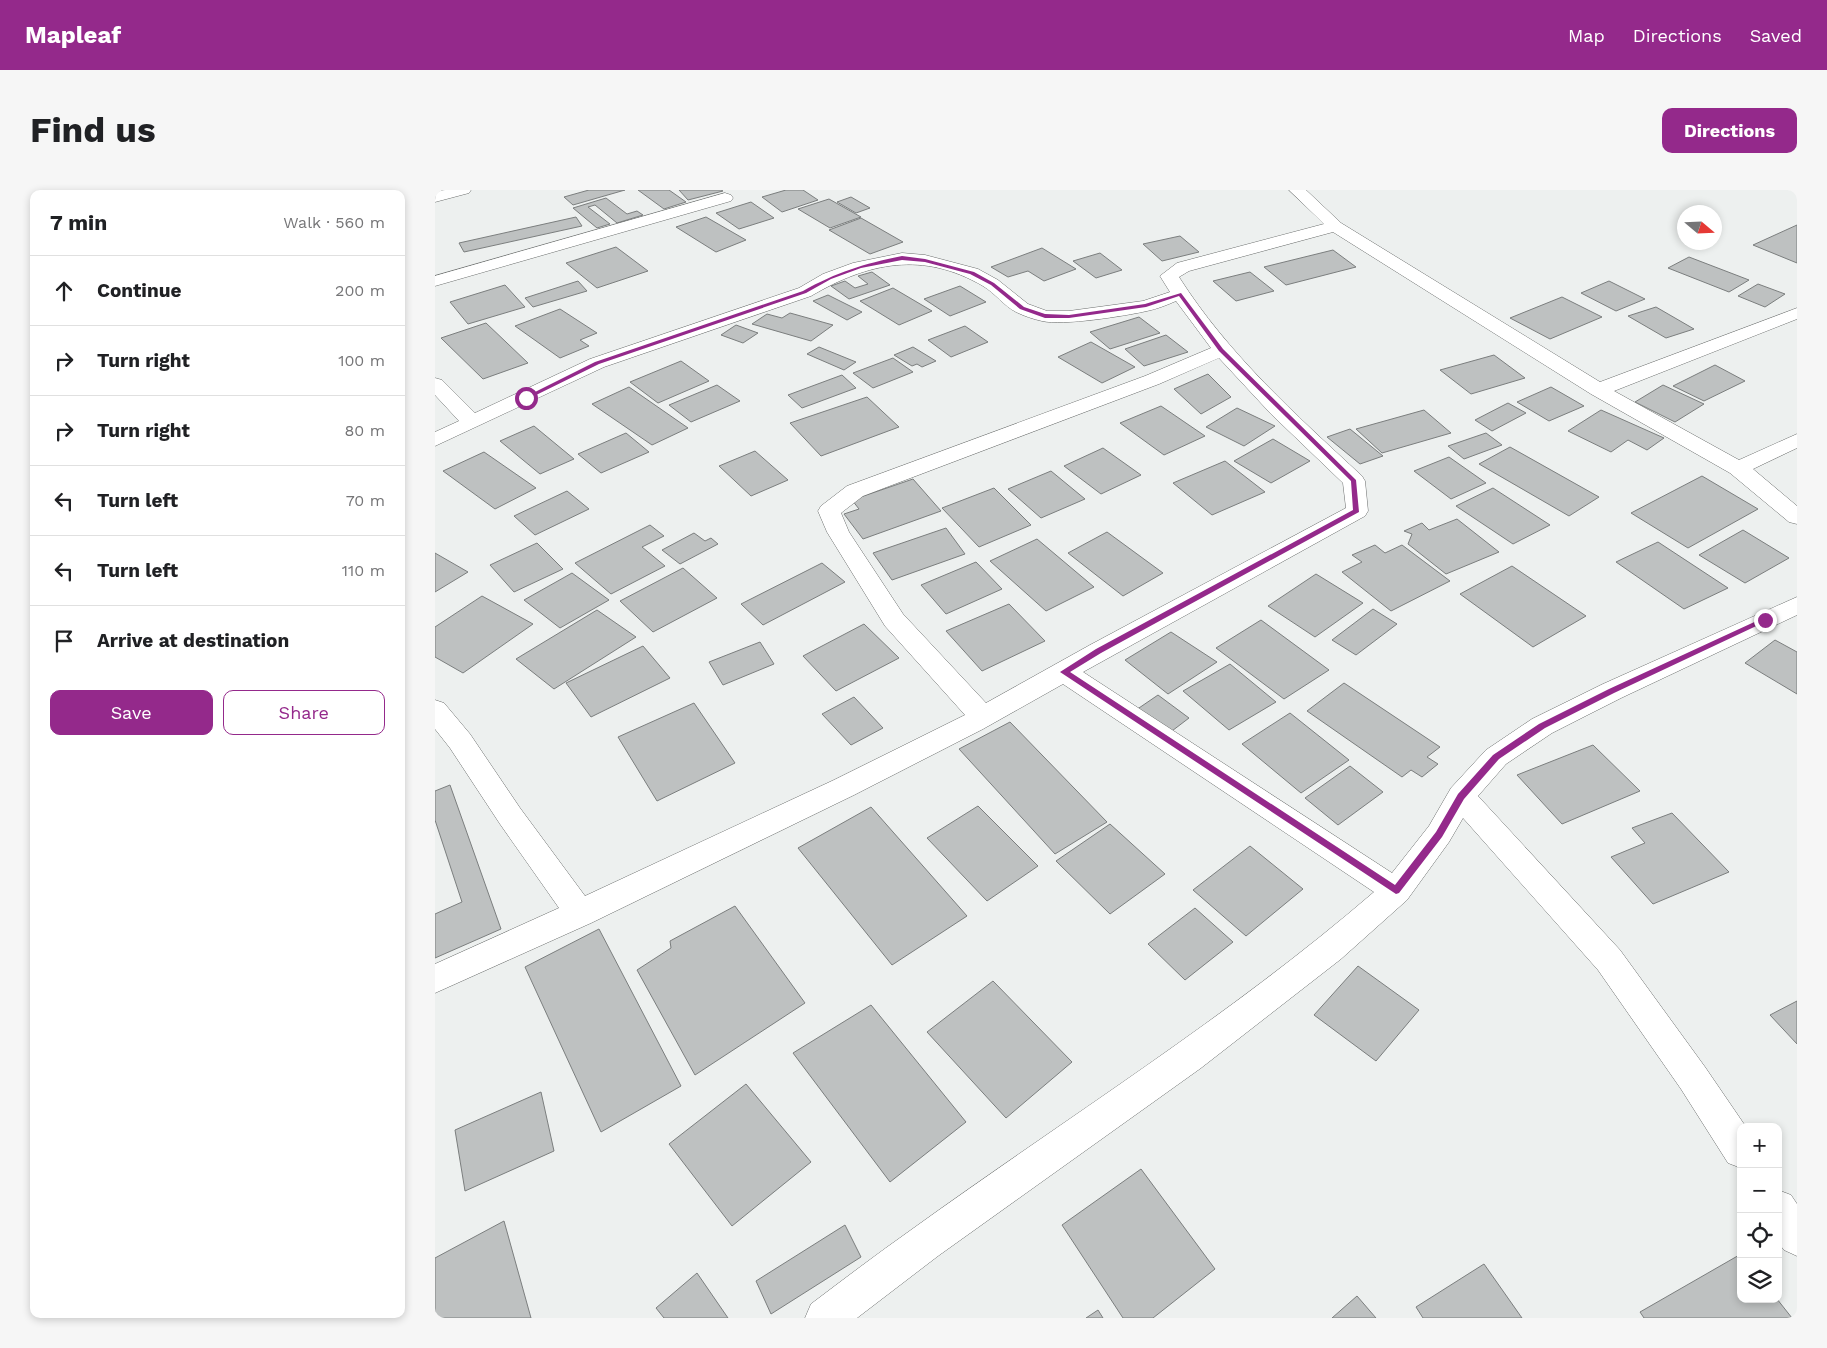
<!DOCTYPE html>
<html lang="en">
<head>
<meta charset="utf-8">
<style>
	:root { --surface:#fff; --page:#f6f6f6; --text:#202124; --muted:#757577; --line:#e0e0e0; --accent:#94298b }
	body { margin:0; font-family:"Work Sans",sans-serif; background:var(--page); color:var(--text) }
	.controls { position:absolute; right:15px; bottom:15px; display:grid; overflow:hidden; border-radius:10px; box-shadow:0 2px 8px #0003 }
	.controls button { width:45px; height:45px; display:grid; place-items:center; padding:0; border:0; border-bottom:1px solid var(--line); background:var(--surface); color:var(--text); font:25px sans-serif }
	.compass { position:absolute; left:1242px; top:15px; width:45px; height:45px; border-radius:50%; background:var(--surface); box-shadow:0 2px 8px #0003; rotate:109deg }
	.stop { position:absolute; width:15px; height:15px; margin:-11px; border:4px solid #94298b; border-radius:50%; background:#fff }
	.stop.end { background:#94298b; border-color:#fff; box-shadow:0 1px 5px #0008 }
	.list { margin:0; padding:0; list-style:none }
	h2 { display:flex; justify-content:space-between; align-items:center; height:65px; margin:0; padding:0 20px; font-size:21px }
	h2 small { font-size:16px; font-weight:400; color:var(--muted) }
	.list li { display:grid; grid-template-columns:32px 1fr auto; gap:15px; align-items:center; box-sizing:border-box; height:70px; padding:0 20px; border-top:1px solid var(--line) }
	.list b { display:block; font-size:19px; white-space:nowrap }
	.list em { font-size:16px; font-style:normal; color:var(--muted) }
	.actions { display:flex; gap:10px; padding:15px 20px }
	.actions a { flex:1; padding:11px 0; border:1px solid var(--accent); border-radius:10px; text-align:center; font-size:18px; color:var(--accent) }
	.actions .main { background:var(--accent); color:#fff }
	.icon { flex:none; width:28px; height:28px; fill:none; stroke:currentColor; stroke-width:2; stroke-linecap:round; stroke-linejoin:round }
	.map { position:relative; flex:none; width:1362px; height:1128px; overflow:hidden; border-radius:10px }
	header { display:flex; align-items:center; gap:30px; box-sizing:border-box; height:70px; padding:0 25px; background:var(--accent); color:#fff }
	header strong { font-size:24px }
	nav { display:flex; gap:28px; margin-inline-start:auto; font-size:18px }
	.intro { display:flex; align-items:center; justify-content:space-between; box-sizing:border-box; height:120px; padding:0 30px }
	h1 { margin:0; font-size:35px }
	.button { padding:12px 22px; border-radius:10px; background:var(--accent); color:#fff; font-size:18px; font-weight:700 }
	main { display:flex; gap:30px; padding:0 30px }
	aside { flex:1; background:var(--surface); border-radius:10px; box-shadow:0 2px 8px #0003 }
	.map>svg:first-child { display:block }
	.building { fill:#bec1c1; stroke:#7b7e7e }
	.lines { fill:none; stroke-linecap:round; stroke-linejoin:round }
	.street-casing { stroke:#6b6e6d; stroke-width:1 }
	.street { fill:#fff; fill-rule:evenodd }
	.route { fill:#94298b }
</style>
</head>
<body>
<header>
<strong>Mapleaf</strong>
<nav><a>Map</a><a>Directions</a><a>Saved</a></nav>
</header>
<div class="intro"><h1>Find us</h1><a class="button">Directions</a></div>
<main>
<aside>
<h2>7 min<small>Walk · 560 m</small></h2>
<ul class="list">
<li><svg class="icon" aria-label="ahead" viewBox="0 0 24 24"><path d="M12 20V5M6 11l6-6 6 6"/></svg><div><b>Continue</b></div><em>200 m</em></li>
<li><svg class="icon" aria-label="right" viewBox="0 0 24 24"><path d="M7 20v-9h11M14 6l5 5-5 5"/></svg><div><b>Turn right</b></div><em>100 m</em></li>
<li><svg class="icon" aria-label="right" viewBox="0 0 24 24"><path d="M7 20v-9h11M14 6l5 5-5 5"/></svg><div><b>Turn right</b></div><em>80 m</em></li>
<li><svg class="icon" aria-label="left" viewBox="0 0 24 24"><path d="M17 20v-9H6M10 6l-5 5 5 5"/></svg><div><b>Turn left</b></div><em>70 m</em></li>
<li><svg class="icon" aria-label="left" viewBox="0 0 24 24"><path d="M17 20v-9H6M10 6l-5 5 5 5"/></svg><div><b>Turn left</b></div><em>110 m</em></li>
<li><svg class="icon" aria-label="arrive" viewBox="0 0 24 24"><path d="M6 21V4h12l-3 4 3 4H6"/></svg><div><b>Arrive at destination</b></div></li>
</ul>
<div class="actions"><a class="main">Save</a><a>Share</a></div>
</aside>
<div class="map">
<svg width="1362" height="1128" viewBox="0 0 1362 1128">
	<rect width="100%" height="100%" fill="#edf0ef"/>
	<g class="building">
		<path d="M 154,0 L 190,0 L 138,15 L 129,7 Z"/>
		<path d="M 203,0 L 234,0 L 251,12 L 229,19 Z"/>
		<path d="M 244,0 L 286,0 L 288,1 L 253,10 Z"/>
		<path d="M 351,0 L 368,0 L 383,10 L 347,22 L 327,7 Z"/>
		<path d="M 416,7 L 435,18 L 421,23 L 402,12 Z"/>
		<path d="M 171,8 L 192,24 L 202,21 L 208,25 L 182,33 L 160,15 L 153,17 L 175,34 L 162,38 L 138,18 Z"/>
		<path d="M 394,9 L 426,27 L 395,38 L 363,19 Z"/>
		<path d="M 316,12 L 339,28 L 304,39 L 281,23 Z"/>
		<path d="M 141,27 L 147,36 L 29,62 L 24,53 Z"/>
		<path d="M 271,27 L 311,50 L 281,62 L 241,37 Z"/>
		<path d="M 426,28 L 468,52 L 435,64 L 394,40 Z"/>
		<path d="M 1362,35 L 1362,73 L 1318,55 Z"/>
		<path d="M 745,46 L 764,62 L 727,71 L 708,54 Z"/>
		<path d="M 181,57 L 213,81 L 162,98 L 131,73 Z"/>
		<path d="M 607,58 L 641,79 L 609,91 L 593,81 L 573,87 L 556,77 Z"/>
		<path d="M 898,60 L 921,77 L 851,95 L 829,77 Z"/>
		<path d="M 665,63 L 687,80 L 661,88 L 638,71 Z"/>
		<path d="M 1254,67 L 1314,90 L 1294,102 L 1233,78 Z"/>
		<path d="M 437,82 L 455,95 L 414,109 L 396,96 L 410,91 L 420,98 L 433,94 L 423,86 Z"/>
		<path d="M 815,82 L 839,101 L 801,111 L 778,91 Z"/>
		<path d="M 143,91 L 152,101 L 98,117 L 90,108 Z"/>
		<path d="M 1174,91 L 1210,109 L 1181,121 L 1146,103 Z"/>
		<path d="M 1323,94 L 1350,104 L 1330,117 L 1303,106 Z"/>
		<path d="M 70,95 L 90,117 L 33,134 L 15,112 Z"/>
		<path d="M 525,96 L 551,112 L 515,126 L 489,109 Z"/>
		<path d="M 458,98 L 497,121 L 464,135 L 425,111 Z"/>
		<path d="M 393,105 L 427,122 L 412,130 L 378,111 Z"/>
		<path d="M 1127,107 L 1167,127 L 1115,149 L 1075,128 Z"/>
		<path d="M 1221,117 L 1259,139 L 1231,148 L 1193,126 Z"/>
		<path d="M 125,119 L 162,143 L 145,150 L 154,156 L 125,168 L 80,136 Z"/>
		<path d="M 355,123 L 398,135 L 376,151 L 317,134 L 332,124 L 347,128 Z"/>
		<path d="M 704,127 L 725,143 L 675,159 L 655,142 Z"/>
		<path d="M 51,133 L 93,173 L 48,189 L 6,148 Z"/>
		<path d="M 301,135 L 323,143 L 308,153 L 286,145 Z"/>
		<path d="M 530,136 L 553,152 L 516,167 L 493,150 Z"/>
		<path d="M 731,145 L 753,162 L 709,176 L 690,159 Z"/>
		<path d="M 656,152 L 700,177 L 667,193 L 623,167 Z"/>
		<path d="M 384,157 L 421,172 L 409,180 L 372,164 Z"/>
		<path d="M 478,157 L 501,171 L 487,177 L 482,174 L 477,176 L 459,165 Z"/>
		<path d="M 1059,165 L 1090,188 L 1036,204 L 1005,180 Z"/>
		<path d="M 458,168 L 478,182 L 438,198 L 418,183 Z"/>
		<path d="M 246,171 L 274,191 L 223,213 L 195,192 Z"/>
		<path d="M 1280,175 L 1310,191 L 1269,211 L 1238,196 Z"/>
		<path d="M 773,184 L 796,207 L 766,224 L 739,199 Z"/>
		<path d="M 407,185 L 421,198 L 367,218 L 353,205 Z"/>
		<path d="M 282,195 L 305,211 L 256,232 L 234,215 Z"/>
		<path d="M 1228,195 L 1269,214 L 1240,232 L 1200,212 Z"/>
		<path d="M 194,197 L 253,238 L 217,255 L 157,214 Z"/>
		<path d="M 1116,197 L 1149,216 L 1114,231 L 1082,212 Z"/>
		<path d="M 432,207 L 464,237 L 386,266 L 355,233 Z"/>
		<path d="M 1073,213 L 1091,223 L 1057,241 L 1040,230 Z"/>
		<path d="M 726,216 L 770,246 L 729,265 L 685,233 Z"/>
		<path d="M 802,218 L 840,236 L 809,256 L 771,237 Z"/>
		<path d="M 989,220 L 1016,243 L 947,263 L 921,239 Z"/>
		<path d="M 1166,220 L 1229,248 L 1212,260 L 1193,250 L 1176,262 L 1133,241 Z"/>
		<path d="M 99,236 L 139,269 L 105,284 L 65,251 Z"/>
		<path d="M 915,239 L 948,266 L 925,274 L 892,247 Z"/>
		<path d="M 191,243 L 214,262 L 166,283 L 143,264 Z"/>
		<path d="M 1051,243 L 1067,255 L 1029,269 L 1013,256 Z"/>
		<path d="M 838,249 L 875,271 L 836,293 L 799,271 Z"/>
		<path d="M 1075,257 L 1164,307 L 1134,326 L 1044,274 Z"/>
		<path d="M 668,258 L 706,285 L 666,304 L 629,276 Z"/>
		<path d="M 320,261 L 353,290 L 316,306 L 284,276 Z"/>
		<path d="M 49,262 L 101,298 L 60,319 L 8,281 Z"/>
		<path d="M 1014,267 L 1051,293 L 1016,309 L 979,281 Z"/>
		<path d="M 790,271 L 830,302 L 777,325 L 738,293 Z"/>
		<path d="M 616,281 L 650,309 L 606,328 L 573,299 Z"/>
		<path d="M 1267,286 L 1323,319 L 1253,358 L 1196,323 Z"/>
		<path d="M 478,289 L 506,321 L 428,349 L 409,324 L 424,319 L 417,310 Z"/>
		<path d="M 559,298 L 596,335 L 544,357 L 507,318 Z"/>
		<path d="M 1058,298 L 1115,335 L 1078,354 L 1021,316 Z"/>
		<path d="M 132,301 L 154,319 L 100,345 L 79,326 Z"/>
		<path d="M 1022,329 L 1064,362 L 1011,384 L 973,354 L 977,344 L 969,341 L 987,333 L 994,340 Z"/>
		<path d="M 215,335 L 229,346 L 207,357 L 230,376 L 176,404 L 140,373 Z"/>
		<path d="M 511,338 L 530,364 L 457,390 L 438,363 Z"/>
		<path d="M 1308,340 L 1354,368 L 1310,393 L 1264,365 Z"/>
		<path d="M 672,342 L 728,383 L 688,406 L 633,363 Z"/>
		<path d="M 259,343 L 270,351 L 276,348 L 283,354 L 245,374 L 227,360 Z"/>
		<path d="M 602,349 L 659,397 L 611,421 L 555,371 Z"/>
		<path d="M 1223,352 L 1293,398 L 1249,419 L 1181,372 Z"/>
		<path d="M 102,353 L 128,379 L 79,402 L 55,375 Z"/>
		<path d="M 940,355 L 950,363 L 967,355 L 1015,391 L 956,421 L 907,382 L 927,372 L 917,365 Z"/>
		<path d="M 0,363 L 33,382 L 0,402 Z"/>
		<path d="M 541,372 L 567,399 L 511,424 L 486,395 Z"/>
		<path d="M 387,373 L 410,392 L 328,435 L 306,414 Z"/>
		<path d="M 1077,376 L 1151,426 L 1098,457 L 1025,404 Z"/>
		<path d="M 248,378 L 282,408 L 218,442 L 185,411 Z"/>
		<path d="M 137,383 L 174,410 L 125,438 L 89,410 Z"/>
		<path d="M 881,384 L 928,413 L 880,447 L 833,416 Z"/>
		<path d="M 47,406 L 98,434 L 28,483 L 0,467 L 0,437 Z"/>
		<path d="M 574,414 L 610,451 L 547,481 L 511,441 Z"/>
		<path d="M 938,419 L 962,434 L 921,465 L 897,450 Z"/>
		<path d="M 162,420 L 201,447 L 119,499 L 81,469 Z"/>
		<path d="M 826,430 L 894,480 L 849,509 L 781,458 Z"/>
		<path d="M 429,434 L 464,468 L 401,501 L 368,466 Z"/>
		<path d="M 736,442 L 782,472 L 733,504 L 690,470 Z"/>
		<path d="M 1340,450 L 1362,462 L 1362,504 L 1310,473 Z"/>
		<path d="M 325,452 L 339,474 L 288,495 L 274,472 Z"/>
		<path d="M 208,456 L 235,488 L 156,527 L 131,493 Z"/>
		<path d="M 795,474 L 841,512 L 794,540 L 748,501 Z"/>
		<path d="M 909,493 L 1005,557 L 992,567 L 1003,574 L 987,587 L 976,580 L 967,587 L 872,521 Z"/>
		<path d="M 723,505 L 754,528 L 733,544 L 701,520 Z"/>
		<path d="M 419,507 L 448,538 L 416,555 L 387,524 Z"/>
		<path d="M 259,513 L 300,573 L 222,611 L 183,547 Z"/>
		<path d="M 855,523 L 914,570 L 866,603 L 807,554 Z"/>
		<path d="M 575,532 L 672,632 L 620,664 L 524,559 Z"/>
		<path d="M 1158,555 L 1205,601 L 1127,634 L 1082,585 Z"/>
		<path d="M 915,576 L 948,602 L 903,635 L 870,608 Z"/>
		<path d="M 15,595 L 66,739 L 0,768 L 0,724 L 27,712 L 0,630 L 0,601 Z"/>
		<path d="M 543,616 L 603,676 L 552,711 L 492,648 Z"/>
		<path d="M 436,617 L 532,726 L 457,775 L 363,658 Z"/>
		<path d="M 1237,623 L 1294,682 L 1218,714 L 1176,667 L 1210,653 L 1197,638 Z"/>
		<path d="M 675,634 L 730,684 L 675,724 L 621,671 Z"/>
		<path d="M 815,656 L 868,699 L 811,746 L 758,700 Z"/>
		<path d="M 300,716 L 370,813 L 260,885 L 202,780 L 236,758 L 235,751 Z"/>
		<path d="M 760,718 L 798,752 L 750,790 L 713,754 Z"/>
		<path d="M 164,739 L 246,896 L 166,942 L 90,777 Z"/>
		<path d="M 923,776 L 984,820 L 941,871 L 879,825 Z"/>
		<path d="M 558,791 L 637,872 L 571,928 L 492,842 Z"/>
		<path d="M 1362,811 L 1362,854 L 1335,825 Z"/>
		<path d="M 436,815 L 531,932 L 455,992 L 358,863 Z"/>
		<path d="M 311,894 L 376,972 L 297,1036 L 234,954 Z"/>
		<path d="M 106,902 L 119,961 L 30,1001 L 20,940 Z"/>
		<path d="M 706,979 L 780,1079 L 718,1128 L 688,1128 L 627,1035 Z"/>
		<path d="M 69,1031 L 96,1128 L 0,1128 L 0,1068 Z"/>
		<path d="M 410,1035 L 426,1067 L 336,1124 L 321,1091 Z"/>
		<path d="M 1306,1064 L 1306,1109 L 1342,1109 L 1357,1128 L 1209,1128 L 1205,1122 Z"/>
		<path d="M 1049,1074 L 1087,1128 L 988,1128 L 981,1117 Z"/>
		<path d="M 262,1083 L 293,1128 L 229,1128 L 221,1118 Z"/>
		<path d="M 922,1106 L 941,1128 L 897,1128 Z"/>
		<path d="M 663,1120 L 668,1128 L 651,1128 Z"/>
	</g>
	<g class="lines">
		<defs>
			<g id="street">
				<path d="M 9,0 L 36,0 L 34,3 L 0,12 L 0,2 Z"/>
				<path d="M 854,0 L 871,0 L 906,33 L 1165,192 L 1362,118 L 1362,129 L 1179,201 L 1304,270 L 1362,244 L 1362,258 L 1318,279 L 1362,316 L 1362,334 L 1354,332 L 1295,283 L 1156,204 L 898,42 L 754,81 L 744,87 C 793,164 860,224 927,286 L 930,291 L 933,321 L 930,326 L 648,482 L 957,683 L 994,636 L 1016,598 L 1051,560 L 1097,529 L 1168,494 L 1362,407 L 1362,425 L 1186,508 L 1117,543 L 1071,574 L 1043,606 L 1185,760 L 1270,877 L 1311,937 L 1306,937 L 1306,978 L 1293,973 L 1246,899 L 1163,780 L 1028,628 L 1014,652 L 972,710 L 906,769 L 766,878 L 503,1066 L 422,1128 L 370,1128 L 376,1114 C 409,1089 442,1064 476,1040 C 631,928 794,827 939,702 L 628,494 L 548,539 L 419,605 L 156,733 L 0,803 L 0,774 L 124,718 L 65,634 L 15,558 L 0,539 L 0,510 L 9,513 L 35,544 L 85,618 L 150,706 L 399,590 L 530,525 L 450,436 L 392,342 L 383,321 L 386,316 L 412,296 L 710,186 L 776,158 L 741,111 C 732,115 722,119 712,121 C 690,126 627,136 607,131 C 598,129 589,126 581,122 C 569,116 560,103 548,96 C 488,61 434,72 376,106 L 169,177 L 0,256 L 0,242 L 24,231 L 0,205 L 0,188 L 7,190 L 40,223 L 155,169 L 364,98 L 388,84 L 418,73 L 467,63 L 490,65 L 543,79 L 563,90 L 593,114 L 612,121 L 634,121 L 708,111 L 735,102 L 725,86 L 742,73 L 889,34 ZM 784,168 L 836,224 L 908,293 L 911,318 L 655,455 L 551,513 L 468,424 L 414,342 L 406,323 L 428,306 L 724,194 Z"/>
				<path d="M 290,3 L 296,5 L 298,8 L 296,11 L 0,96 L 0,86 Z"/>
				<path d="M 1343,1000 L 1356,1005 L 1362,1014 L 1362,1066 L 1349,1060 L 1343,1052 Z"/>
			</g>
		</defs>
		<use href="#street" class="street-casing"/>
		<use href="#street" class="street"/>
	</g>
	<path class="route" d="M 467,66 L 490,69 L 539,82 L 559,93 L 589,117 L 610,124 L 634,125 L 710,114 L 746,103 L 788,159 L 921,290 L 924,322 L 666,463 L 635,482 L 960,695 L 1001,642 L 1023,604 L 1058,565 L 1104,534 L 1174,499 L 1328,428 L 1334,430 L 1179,503 L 1110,538 L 1064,569 L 1029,609 L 1007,647 L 964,703 L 961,704 L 625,482 L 661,459 L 918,320 L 916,291 L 784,161 L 744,106 L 711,117 L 634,128 L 610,128 L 585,119 L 556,95 L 535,84 L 490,72 L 467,70 L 426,78 L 396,89 L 371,103 L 164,174 L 93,209 L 88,208 L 160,172 L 368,101 C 402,82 428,74 467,66 Z"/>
</svg>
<div class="controls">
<button>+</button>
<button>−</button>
<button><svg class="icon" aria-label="locate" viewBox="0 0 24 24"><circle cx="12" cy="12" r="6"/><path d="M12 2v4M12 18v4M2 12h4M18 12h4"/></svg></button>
<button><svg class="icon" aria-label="layers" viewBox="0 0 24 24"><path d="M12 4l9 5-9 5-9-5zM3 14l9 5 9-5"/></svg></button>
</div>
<svg class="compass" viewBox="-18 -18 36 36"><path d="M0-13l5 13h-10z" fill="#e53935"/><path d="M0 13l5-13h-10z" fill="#757577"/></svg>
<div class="stop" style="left:91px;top:208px"></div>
<div class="stop end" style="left:1330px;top:430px"></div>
</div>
</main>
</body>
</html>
